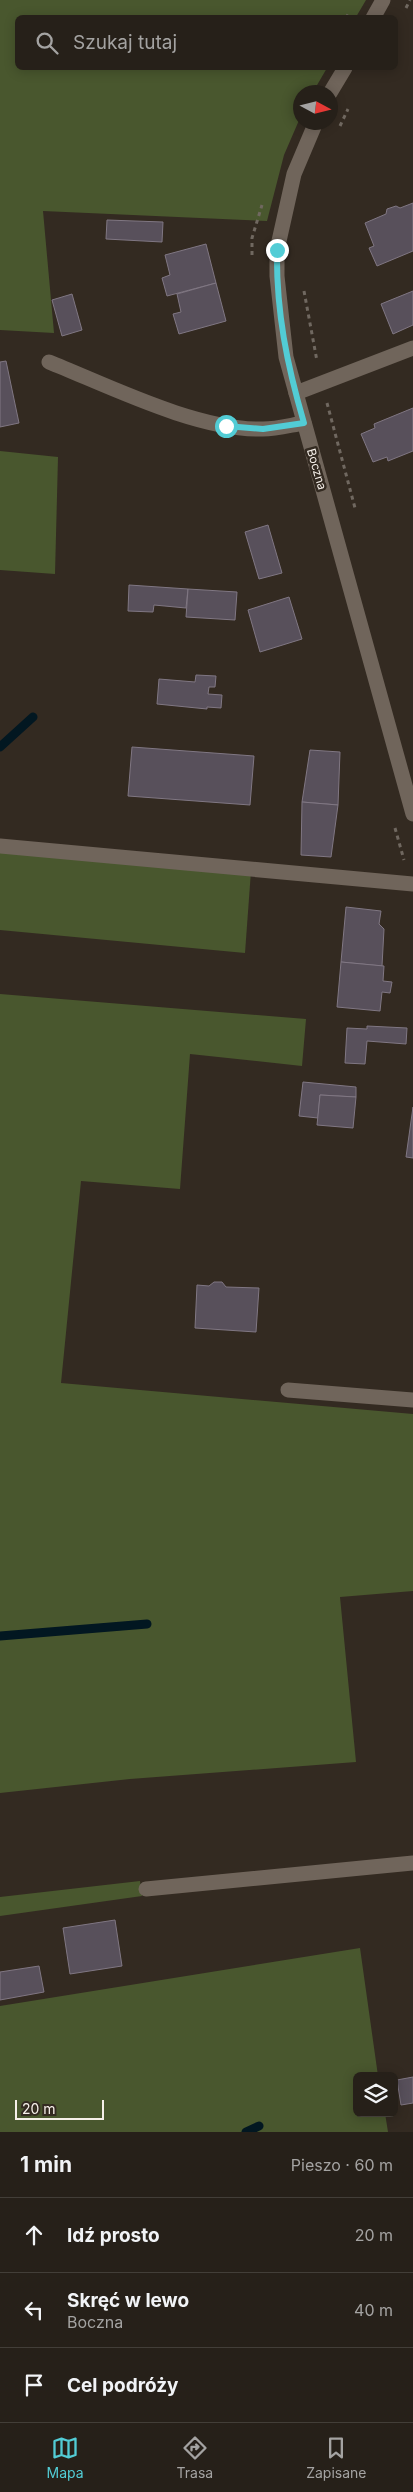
<!DOCTYPE html>
<html lang="pl">
<head>
<meta charset="utf-8">
<style>
	:root { --surface:#262019; --page:#322d26; --text:#f1f3f6; --muted:#a4a3a2; --line:#423e38; --accent:#52ccd5 }
	body { margin:0; font-family:Inter,sans-serif; background:var(--page); color:var(--text) }
	.controls { position:absolute; right:15px; bottom:15px; display:grid; overflow:hidden; border-radius:8px; box-shadow:0 2px 12px #0003 }
	.controls button { width:45px; height:45px; display:grid; place-items:center; padding:0; border:0; border-bottom:1px solid var(--line); background:var(--surface); color:var(--text); font:25px sans-serif }
	.compass { position:absolute; left:293px; top:85px; width:45px; height:45px; border-radius:50%; background:var(--surface); box-shadow:0 2px 12px #0003; rotate:97deg }
	.scale { position:absolute; left:15px; bottom:12px; width:89px; box-sizing:border-box; padding-left:5px; border:2px solid #f5efe9; border-top:0; font-size:14px; line-height:18px; white-space:nowrap; color:#f5efe9; -webkit-text-stroke:4px #332a21; paint-order:stroke }
	.stop { position:absolute; width:15px; height:15px; margin:-11px; border:4px solid #52ccd5; border-radius:50%; background:#fff }
	.stop.end { background:#52ccd5; border-color:#fff; box-shadow:0 1px 5px #0008 }
	.list { margin:0; padding:0; list-style:none }
	h2 { display:flex; justify-content:space-between; align-items:center; height:65px; margin:0; padding:0 20px; font-size:21px }
	h2 small { font-size:16px; font-weight:400; color:var(--muted) }
	.list li { display:grid; grid-template-columns:32px 1fr auto; gap:15px; align-items:center; box-sizing:border-box; height:75px; padding:0 20px; border-top:1px solid var(--line) }
	.list b { display:block; font-size:19px; white-space:nowrap }
	.list p { margin:0; font-size:16px; white-space:nowrap; color:var(--muted) }
	.list em { font-size:16px; font-style:normal; color:var(--muted) }
	.icon { flex:none; width:28px; height:28px; fill:none; stroke:currentColor; stroke-width:2; stroke-linecap:round; stroke-linejoin:round }
	.map { position:relative; flex:none; width:413px; height:2132px; overflow:hidden }
	.search { position:absolute; background:var(--surface); box-shadow:0 2px 12px #0003; left:15px; right:15px; top:15px; height:55px; display:flex; align-items:center; gap:12px; box-sizing:border-box; padding:0 18px; border-radius:8px; color:var(--muted); font-size:19px }
	.sheet { height:290px; background:var(--surface) }
	nav { display:flex; justify-content:space-around; align-items:center; box-sizing:border-box; height:70px; border-top:1px solid var(--line); background:var(--surface); font-size:14px; color:var(--muted) }
	nav a { display:grid; justify-items:center; gap:2px }
	nav .on { color:var(--accent) }
	.map>svg:first-child { display:block }
	.green { fill:#49572e }
	.lines { fill:none; stroke-linecap:round; stroke-linejoin:round }
	.stream { stroke:#021721; stroke-width:9 }
	.building { fill:#58505b; stroke:#807783 }
	.path { stroke:#706860; stroke-width:3; stroke-dasharray:4 4; stroke-linecap:butt }
	.minor { stroke:#70655b; stroke-width:15 }
	.route { stroke:#52ccd5; stroke-width:6 }
	.labels { text-anchor:middle; dominant-baseline:central; stroke-width:5; stroke-linejoin:round; paint-order:stroke }
	.street-label { font-size:12px; fill:#f5efe9; stroke:#332a21 }
</style>
</head>
<body>
<div class="map">
<svg width="413" height="2132" viewBox="0 0 413 2132">
	<rect width="100%" height="100%" fill="#332a21"/>
	<g class="green">
		<path d="M 0,0 L 366,0 L 356,17 L 18,18 L 18,68 L 327,68 L 313,92 L 300,92 L 300,118 L 284,155 L 267,221 L 43,211 L 54,333 L 0,330 Z"/>
		<path d="M 0,451 L 58,457 L 55,574 L 0,570 Z"/>
		<path d="M 0,848 L 251,871 L 245,953 L 0,930 Z"/>
		<path d="M 0,994 L 306,1019 L 302,1066 L 190,1054 L 180,1189 L 81,1181 L 61,1383 L 413,1414 L 413,1591 L 340,1597 L 356,1762 L 130,1779 L 0,1793 Z"/>
		<path d="M 140,1881 L 142,1896 L 0,1916 L 0,1897 Z"/>
		<path d="M 360,1948 L 378,2076 L 357,2076 L 357,2113 L 385,2113 L 388,2132 L 0,2132 L 0,2006 Z"/>
	</g>
	<g class="lines">
		<g class="stream">
			<path d="M 0,747 L 33,717"/>
			<path d="M 0,1636 L 147,1624"/>
			<path d="M 246,2132 L 259,2126"/>
		</g>
	</g>
	<g class="building">
		<path d="M 413,203 L 413,251 L 377,266 L 369,248 L 374,246 L 365,223 L 386,214 L 387,209 L 396,206 L 400,208 Z"/>
		<path d="M 107,220 L 163,222 L 162,242 L 106,239 Z"/>
		<path d="M 206,244 L 216,283 L 167,296 L 162,278 L 170,275 L 165,255 Z"/>
		<path d="M 216,283 L 226,321 L 179,334 L 173,314 L 181,312 L 177,294 Z"/>
		<path d="M 413,291 L 413,325 L 393,334 L 381,304 Z"/>
		<path d="M 72,294 L 82,330 L 62,336 L 52,300 Z"/>
		<path d="M 6,361 L 19,423 L 0,427 L 0,362 Z"/>
		<path d="M 413,408 L 413,451 L 388,461 L 387,457 L 373,462 L 361,434 L 375,428 L 374,424 Z"/>
		<path d="M 268,525 L 282,573 L 259,579 L 245,532 Z"/>
		<path d="M 129,585 L 188,589 L 186,608 L 154,605 L 153,612 L 128,611 Z"/>
		<path d="M 188,589 L 237,592 L 235,620 L 186,617 Z"/>
		<path d="M 289,597 L 302,639 L 260,652 L 248,610 Z"/>
		<path d="M 196,675 L 216,676 L 215,687 L 209,687 L 208,694 L 222,695 L 221,708 L 207,707 L 207,709 L 157,704 L 159,679 L 195,682 Z"/>
		<path d="M 132,747 L 254,756 L 250,805 L 128,796 Z"/>
		<path d="M 310,750 L 340,752 L 338,805 L 302,802 Z"/>
		<path d="M 302,802 L 338,805 L 331,857 L 301,855 Z"/>
		<path d="M 346,907 L 381,911 L 379,924 L 384,929 L 382,966 L 341,962 Z"/>
		<path d="M 341,962 L 384,966 L 383,981 L 392,982 L 390,993 L 382,992 L 380,1011 L 337,1007 Z"/>
		<path d="M 367,1026 L 407,1028 L 406,1044 L 367,1041 L 365,1064 L 345,1063 L 347,1028 L 367,1029 Z"/>
		<path d="M 303,1082 L 356,1087 L 356,1097 L 320,1095 L 318,1118 L 299,1116 Z"/>
		<path d="M 320,1095 L 356,1097 L 353,1128 L 317,1125 Z"/>
		<path d="M 413,1107 L 413,1158 L 406,1157 Z"/>
		<path d="M 214,1282 L 222,1282 L 226,1287 L 259,1288 L 256,1332 L 195,1328 L 197,1285 L 209,1286 Z"/>
		<path d="M 115,1920 L 122,1966 L 70,1974 L 63,1928 Z"/>
		<path d="M 39,1966 L 44,1992 L 0,2000 L 0,1972 Z"/>
		<path d="M 413,2077 L 413,2103 L 401,2105 L 397,2080 Z"/>
	</g>
	<g class="lines">
		<g class="path">
			<path d="M 406,8 L 410,0"/>
			<path d="M 346,18 L 350,11"/>
			<path d="M 295,110 L 300,99"/>
			<path d="M 340,126 L 348,109"/>
			<path d="M 252,255 L 252,238 L 262,205"/>
			<path d="M 304,291 L 317,361"/>
			<path d="M 327,403 L 355,508 L 352,509"/>
			<path d="M 395,828 L 404,860"/>
		</g>
		<g class="minor">
			<path d="M 373,18 L 383,0"/>
			<path d="M 330,93 L 345,68"/>
			<path d="M 316,122 L 294,174 L 277,250 L 277,276 L 286,357 L 413,814"/>
			<path d="M 49,362 C 109,386 198,431 263,429 C 277,429 291,425 304,423"/>
			<path d="M 296,393 L 413,348"/>
			<path d="M 0,846 L 413,884"/>
			<path d="M 288,1390 L 413,1400"/>
			<path d="M 146,1889 L 413,1863"/>
		</g>
	</g>
	<g class="lines">
		<path class="route" d="M 226,426 L 263,429 L 304,423 C 287,365 276,311 277,250"/>
	</g>
	<g class="labels">
		<g class="street-label">
			<text transform="translate(317 469) rotate(74)">Boczna</text>
		</g>
	</g>
</svg>
<div class="controls">
<button><svg class="icon" aria-label="layers" viewBox="0 0 24 24"><path d="M12 4l9 5-9 5-9-5zM3 14l9 5 9-5"/></svg></button>
</div>
<svg class="compass" viewBox="-18 -18 36 36"><path d="M0-13l5 13h-10z" fill="#e53935"/><path d="M0 13l5-13h-10z" fill="#a4a3a2"/></svg>
<div class="scale">20 m</div>
<div class="stop" style="left:226px;top:426px"></div>
<div class="stop end" style="left:277px;top:250px"></div>
<div class="search"><svg class="icon" aria-label="search" viewBox="0 0 24 24"><circle cx="10" cy="10" r="6"/><path d="M15 15l6 6"/></svg>Szukaj tutaj</div>
</div>
<section class="sheet">
<h2>1 min<small>Pieszo · 60 m</small></h2>
<ul class="list">
<li><svg class="icon" aria-label="ahead" viewBox="0 0 24 24"><path d="M12 20V5M6 11l6-6 6 6"/></svg><div><b>Idź prosto</b></div><em>20 m</em></li>
<li><svg class="icon" aria-label="left" viewBox="0 0 24 24"><path d="M17 20v-9H6M10 6l-5 5 5 5"/></svg><div><b>Skręć w lewo</b><p>Boczna</p></div><em>40 m</em></li>
<li><svg class="icon" aria-label="arrive" viewBox="0 0 24 24"><path d="M6 21V4h12l-3 4 3 4H6"/></svg><div><b>Cel podróży</b></div></li>
</ul>
</section>
<nav>
<a class="on"><svg class="icon" aria-label="map" viewBox="0 0 24 24"><path d="M3 6l6-2 6 2 6-2v14l-6 2-6-2-6 2zM9 4v14M15 6v14"/></svg>Mapa</a>
<a><svg class="icon" aria-label="directions" viewBox="0 0 24 24"><path d="M12 3l9 9-9 9-9-9zM9 14v-3h6M13 9l2 2-2 2"/></svg>Trasa</a>
<a><svg class="icon" aria-label="saved" viewBox="0 0 24 24"><path d="M7 4h10v16l-5-4-5 4z"/></svg>Zapisane</a>
</nav>
</body>
</html>
